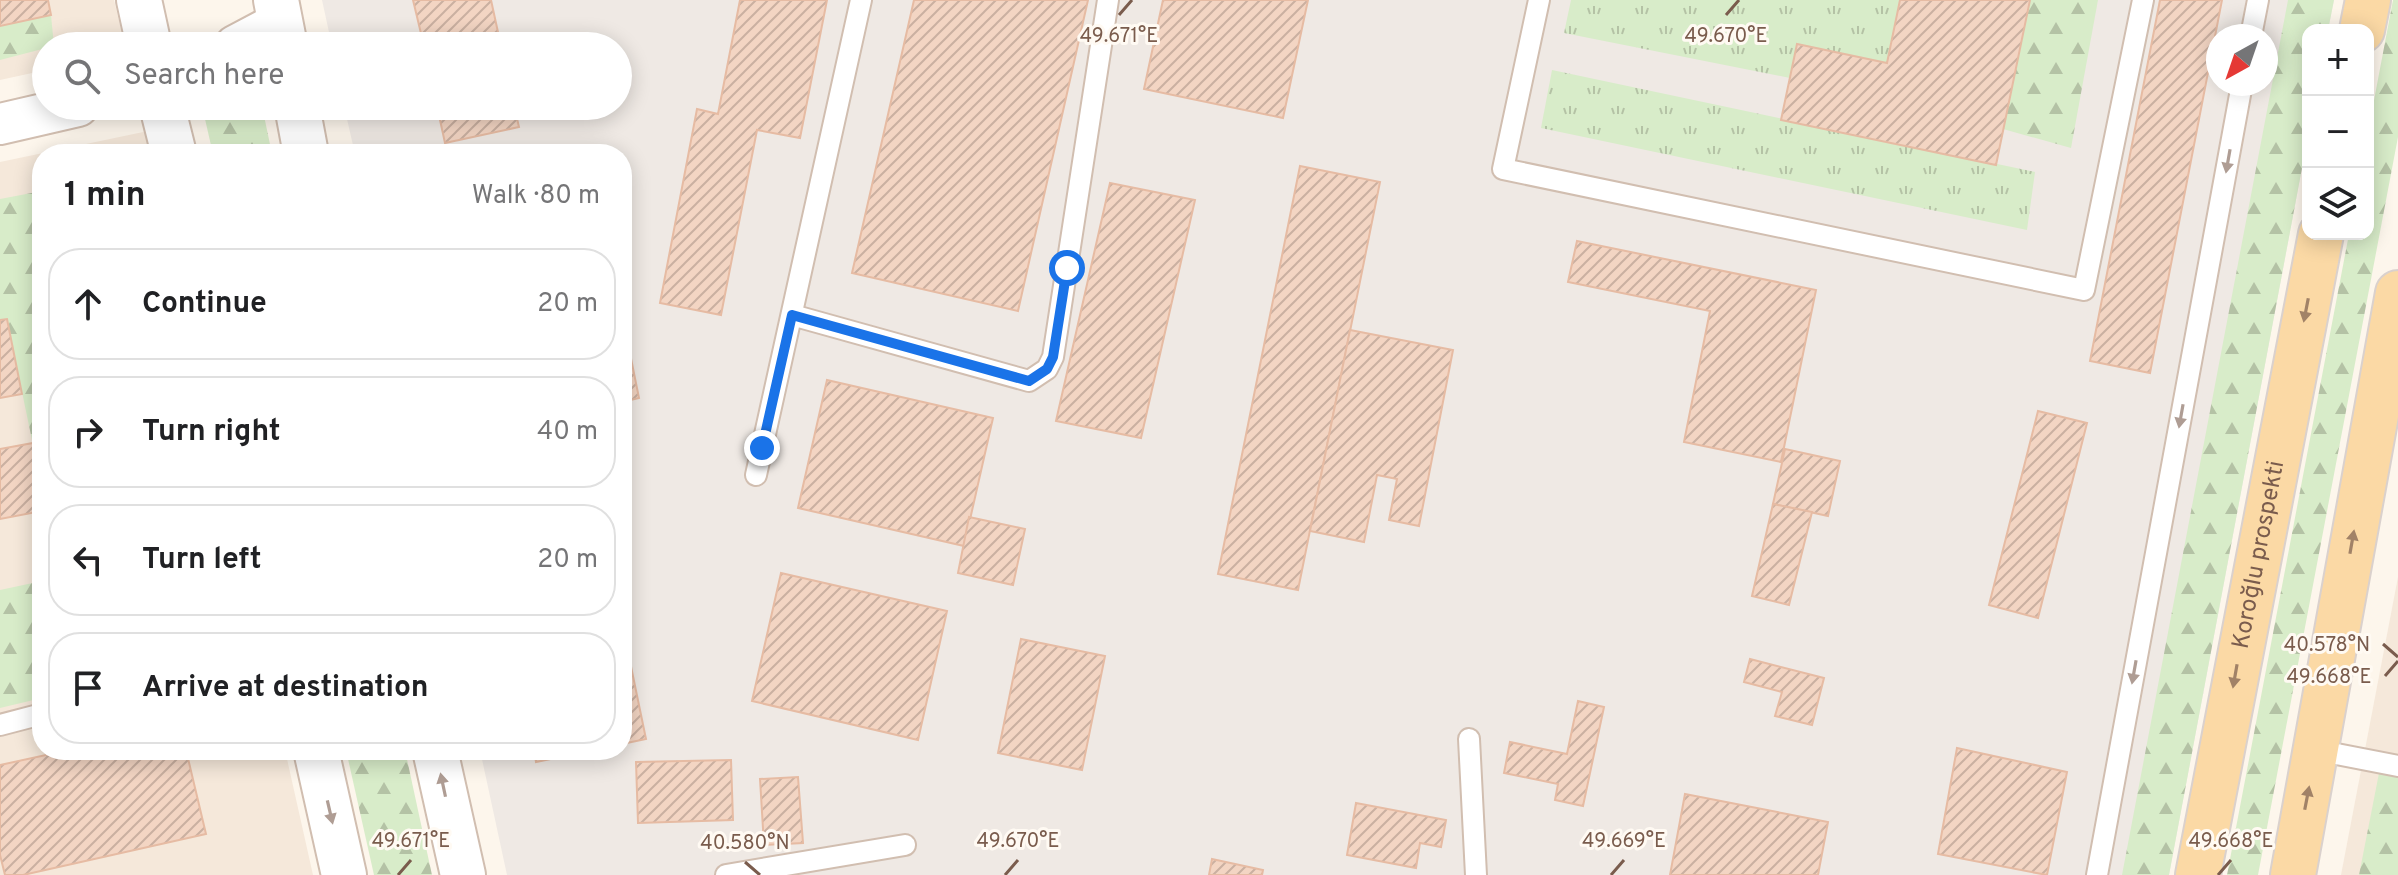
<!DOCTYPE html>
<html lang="en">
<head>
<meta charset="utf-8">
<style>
	:root { --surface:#fff; --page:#f6f6f6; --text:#202124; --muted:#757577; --line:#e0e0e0 }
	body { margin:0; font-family:Overpass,sans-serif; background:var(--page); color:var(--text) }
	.controls { position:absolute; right:24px; top:24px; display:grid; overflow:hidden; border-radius:16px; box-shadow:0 4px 20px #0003 }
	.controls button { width:72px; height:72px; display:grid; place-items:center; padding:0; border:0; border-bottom:2px solid var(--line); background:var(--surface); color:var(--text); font:40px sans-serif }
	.compass { position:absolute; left:2206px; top:24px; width:72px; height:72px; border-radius:50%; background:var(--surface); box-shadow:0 4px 20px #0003; rotate:220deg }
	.stop { position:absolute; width:24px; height:24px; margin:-18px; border:6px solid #1a73e8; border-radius:50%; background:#fff }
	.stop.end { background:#1a73e8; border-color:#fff; box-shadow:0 2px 8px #0008 }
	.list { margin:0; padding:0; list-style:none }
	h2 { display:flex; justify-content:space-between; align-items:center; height:104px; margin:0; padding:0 32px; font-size:34px }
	h2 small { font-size:26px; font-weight:400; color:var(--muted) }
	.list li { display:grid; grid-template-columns:52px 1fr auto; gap:24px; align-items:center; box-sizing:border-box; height:112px; margin:0 16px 16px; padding:0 16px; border:2px solid var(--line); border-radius:32px }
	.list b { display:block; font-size:30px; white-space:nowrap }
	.list em { font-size:26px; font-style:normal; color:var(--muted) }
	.icon { flex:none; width:44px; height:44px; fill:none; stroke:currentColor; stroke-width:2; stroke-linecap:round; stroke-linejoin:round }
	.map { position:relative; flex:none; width:2398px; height:875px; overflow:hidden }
	.search { position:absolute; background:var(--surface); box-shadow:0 4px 20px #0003; left:32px; top:32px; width:600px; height:88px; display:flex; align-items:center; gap:20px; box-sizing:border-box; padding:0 28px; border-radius:44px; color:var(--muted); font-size:30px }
	.panel { position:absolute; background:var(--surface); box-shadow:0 4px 20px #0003; left:32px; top:144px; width:600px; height:616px; border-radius:32px }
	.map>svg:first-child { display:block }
	.residential { fill:#f5e8da }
	.industrial { fill:#efe9e4; fill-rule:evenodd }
	.grass { fill:url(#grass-tufts) }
	.forest { fill:url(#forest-firs) }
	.building { fill:url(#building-hatch); stroke:#e6bba3; stroke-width:2 }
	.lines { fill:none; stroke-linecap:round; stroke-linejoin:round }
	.service-casing { stroke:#d1beb0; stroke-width:24 }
	.minor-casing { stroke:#d1beb0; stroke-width:44 }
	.tertiary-casing { stroke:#d1beb0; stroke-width:48 }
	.primary-casing { stroke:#dad1cd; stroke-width:48 }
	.service { stroke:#fff; stroke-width:20 }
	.minor { stroke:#fff; stroke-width:40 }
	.tertiary { stroke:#fff; stroke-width:44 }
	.primary { stroke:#fbd9a5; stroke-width:44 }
	.oneway { fill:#af9d94 }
	.oneway2 { fill:#a18267 }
	.route { stroke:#1a73e8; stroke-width:10 }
	.ticks { fill:none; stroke:#7a5c4d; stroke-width:3 }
	.labels { text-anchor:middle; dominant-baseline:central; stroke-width:6; stroke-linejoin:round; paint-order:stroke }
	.street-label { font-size:24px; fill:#7a5c4d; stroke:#fffaf3 }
	.ticks-label { font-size:20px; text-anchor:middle; fill:#7a5c4d; stroke:#fffaf3; stroke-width:6; stroke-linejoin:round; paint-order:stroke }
</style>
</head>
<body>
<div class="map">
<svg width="2398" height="875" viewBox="0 0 2398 875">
	<defs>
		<pattern id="grass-tufts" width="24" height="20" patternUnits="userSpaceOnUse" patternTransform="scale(2)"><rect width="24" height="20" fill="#d8ecc9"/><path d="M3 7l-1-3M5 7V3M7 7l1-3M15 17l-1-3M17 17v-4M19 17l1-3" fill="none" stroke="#b4c2a5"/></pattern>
		<pattern id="forest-firs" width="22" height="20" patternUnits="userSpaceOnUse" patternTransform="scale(2)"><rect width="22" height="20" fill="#d8ecc9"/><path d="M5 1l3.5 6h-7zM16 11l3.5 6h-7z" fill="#b4c2a5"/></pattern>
		<pattern id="building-hatch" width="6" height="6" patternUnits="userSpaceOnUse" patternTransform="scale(2)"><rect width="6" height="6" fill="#f3d5c3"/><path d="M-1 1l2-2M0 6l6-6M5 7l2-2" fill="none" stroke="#cab0a1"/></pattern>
	</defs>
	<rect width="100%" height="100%" fill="#fdf6ec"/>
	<g class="residential">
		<path d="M 0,0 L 114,0 L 125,46 L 46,46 L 46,70 L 0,80 Z"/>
		<path d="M 148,131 L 153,154 L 42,154 L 42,750 L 285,750 L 313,875 L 0,875 L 0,162 Z"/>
		<path d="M 2398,577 L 2398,875 L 2341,875 Z"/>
	</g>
	<path class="industrial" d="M 322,0 L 2334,0 L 2328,30 L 2308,30 L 2308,136 L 2169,875 L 507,875 L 480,750 L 622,750 L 622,154 L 355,154 L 344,106 L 618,106 L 618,46 L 332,46 ZM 2218,36 L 2266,36 L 2266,84 L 2218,84 Z"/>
	<g class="grass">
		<path d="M 1571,0 L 1900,0 L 1887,63 L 1790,78 L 1564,33 Z"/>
		<path d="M 1552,70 L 2035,172 L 2027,230 L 1541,128 Z"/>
	</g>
	<g class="forest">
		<path d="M 2030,0 L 2098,0 L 2071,148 L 2003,129 Z"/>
		<path d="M 2288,0 L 2334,0 L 2328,30 L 2308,30 L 2308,136 L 2169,875 L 2122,875 Z"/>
		<path d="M 2393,0 L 2398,0 L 2398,137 L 2258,875 L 2227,875 L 2349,234 L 2368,234 L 2368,132 Z"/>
		<path d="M 51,15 L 54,46 L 0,60 L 0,26 Z"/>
		<path d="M 202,106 L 262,106 L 272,154 L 213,154 Z"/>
		<path d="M 42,191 L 42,488 L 7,320 L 0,320 L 0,199 Z"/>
		<path d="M 42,581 L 42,698 L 0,708 L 0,590 Z"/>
		<path d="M 346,750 L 405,750 L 432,875 L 374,875 Z"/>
		<path d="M 2380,768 L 2398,771 L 2398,875 L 2359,875 Z"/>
	</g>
	<g class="building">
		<path d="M 0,0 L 48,0 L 51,15 L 0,26 Z"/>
		<path d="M 413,0 L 491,0 L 501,46 L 424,46 Z"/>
		<path d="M 740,0 L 827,0 L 800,138 L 757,130 L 721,315 L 660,303 L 697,109 L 718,114 Z"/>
		<path d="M 914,0 L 1088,0 L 1018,311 L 852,273 Z"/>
		<path d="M 1163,0 L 1308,0 L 1283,118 L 1144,89 Z"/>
		<path d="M 1900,0 L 2030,0 L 1996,165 L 1781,120 L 1797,44 L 1887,63 Z"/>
		<path d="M 2160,0 L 2222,0 L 2150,373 L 2090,361 Z"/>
		<path d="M 437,106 L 514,106 L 519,127 L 445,143 Z"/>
		<path d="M 1300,166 L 1380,182 L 1298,590 L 1218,574 Z"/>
		<path d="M 1110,183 L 1195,200 L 1141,438 L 1056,421 Z"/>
		<path d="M 1577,241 L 1816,290 L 1781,462 L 1684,442 L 1710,311 L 1568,282 Z"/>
		<path d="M 622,314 L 639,398 L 622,402 Z"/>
		<path d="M 7,319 L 22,394 L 0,398 L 0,320 Z"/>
		<path d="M 1350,330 L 1453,350 L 1419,526 L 1389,520 L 1397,479 L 1377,475 L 1364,542 L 1310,531 Z"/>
		<path d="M 827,380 L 993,418 L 964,546 L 798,508 Z"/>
		<path d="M 2038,411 L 2087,423 L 2038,618 L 1989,605 Z"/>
		<path d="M 33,443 L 42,488 L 42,511 L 0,519 L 0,449 Z"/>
		<path d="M 1785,449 L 1840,461 L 1828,516 L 1773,504 Z"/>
		<path d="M 1773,504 L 1812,512 L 1789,605 L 1752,596 Z"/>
		<path d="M 969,517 L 1025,529 L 1013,585 L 958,573 Z"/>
		<path d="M 781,573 L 947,611 L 918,740 L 752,701 Z"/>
		<path d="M 622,623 L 646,739 L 622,744 Z"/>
		<path d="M 1021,639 L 1105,656 L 1082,770 L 998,753 Z"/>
		<path d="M 1750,659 L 1824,678 L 1812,725 L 1775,716 L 1782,692 L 1744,682 Z"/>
		<path d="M 1578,701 L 1604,707 L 1583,806 L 1555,800 L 1558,784 L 1504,773 L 1510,742 L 1567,754 Z"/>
		<path d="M 1957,748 L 2067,772 L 2047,875 L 1938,854 Z"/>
		<path d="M 69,750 L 186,750 L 206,834 L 23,875 L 5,875 L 0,855 L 0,765 Z"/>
		<path d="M 534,750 L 594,750 L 536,762 Z"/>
		<path d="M 731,760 L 733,820 L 638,823 L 636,762 Z"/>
		<path d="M 798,777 L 803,843 L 764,845 L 760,779 Z"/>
		<path d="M 1685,794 L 1828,822 L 1818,875 L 1670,875 Z"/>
		<path d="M 1356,803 L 1446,820 L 1441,847 L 1420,843 L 1416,868 L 1347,855 Z"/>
		<path d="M 1212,859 L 1263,870 L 1262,875 L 1209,875 Z"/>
	</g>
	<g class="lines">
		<defs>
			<g id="service">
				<path d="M 1539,0 L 1503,169 L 2084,290 L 2143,0"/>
				<path d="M 2251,36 L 2258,0"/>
				<path d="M 792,315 L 1029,381 L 1047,369 L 1053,357 L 1108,0"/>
				<path d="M 756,475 L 861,0"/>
				<path d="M 0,725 L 42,714"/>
				<path d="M 1469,739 L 1476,875"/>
				<path d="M 2316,750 L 2398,766"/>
				<path d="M 726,875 L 905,845"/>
				<path d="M 2097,875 L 2242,84"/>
			</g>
			<g id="minor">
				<path d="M 235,46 L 280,22"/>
				<path d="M 0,124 L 78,106"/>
			</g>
			<g id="tertiary">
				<path d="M 139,0 L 149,46"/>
				<path d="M 276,0 L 285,46"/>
				<path d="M 162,106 L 174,154"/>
				<path d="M 297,106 L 306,154"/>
				<path d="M 316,750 L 344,875"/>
				<path d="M 435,750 L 463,875"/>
			</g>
			<g id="primary">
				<path d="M 2362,30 L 2368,0"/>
				<path id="s1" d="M 2198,875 L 2321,234"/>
				<path d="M 2293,875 L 2398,293"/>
			</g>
		</defs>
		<use href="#service" class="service-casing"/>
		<use href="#minor" class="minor-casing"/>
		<use href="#tertiary" class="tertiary-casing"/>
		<use href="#primary" class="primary-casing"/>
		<use href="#service" class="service"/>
		<use href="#minor" class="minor"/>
		<use href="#tertiary" class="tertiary"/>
		<use href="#primary" class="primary"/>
	</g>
	<defs><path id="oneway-solid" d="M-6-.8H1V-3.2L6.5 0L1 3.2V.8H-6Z" transform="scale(2)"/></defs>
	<g class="oneway">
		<use href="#oneway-solid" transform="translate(2228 161) rotate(100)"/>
		<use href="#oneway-solid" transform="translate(2181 416) rotate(100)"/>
		<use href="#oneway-solid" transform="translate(2134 672) rotate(100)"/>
		<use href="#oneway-solid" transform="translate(443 785) rotate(-102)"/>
		<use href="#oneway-solid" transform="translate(330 812) rotate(77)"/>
	</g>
	<g class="oneway2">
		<use href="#oneway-solid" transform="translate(2306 310) rotate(101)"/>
		<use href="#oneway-solid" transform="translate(2352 542) rotate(-80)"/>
		<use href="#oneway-solid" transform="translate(2235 676) rotate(100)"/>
		<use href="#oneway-solid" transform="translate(2307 798) rotate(-79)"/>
	</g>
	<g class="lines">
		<path class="route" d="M 762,448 L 792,315 L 1029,381 L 1047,369 L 1053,357 L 1067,268"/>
	</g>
	<path class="ticks" d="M 1119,15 L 1132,0M 1726,15 L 1739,0M 2383,644 L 2398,657M 2385,676 L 2398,661M 745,862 L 760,875M 398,875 L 411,860M 1005,875 L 1018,860M 1611,875 L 1624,860M 2218,875 L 2231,860"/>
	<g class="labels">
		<g class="street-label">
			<text stroke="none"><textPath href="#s1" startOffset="326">Koroğlu prospekti</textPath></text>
		</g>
	</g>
	<g class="ticks-label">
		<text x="1119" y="42">49.671°E</text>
		<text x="1726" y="42">49.670°E</text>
		<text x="2327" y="651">40.578°N</text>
		<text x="2329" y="683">49.668°E</text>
		<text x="411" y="847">49.671°E</text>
		<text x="1018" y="847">49.670°E</text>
		<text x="1624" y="847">49.669°E</text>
		<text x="2231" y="847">49.668°E</text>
		<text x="745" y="849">40.580°N</text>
	</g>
</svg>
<div class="controls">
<button>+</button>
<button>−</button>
<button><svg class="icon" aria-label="layers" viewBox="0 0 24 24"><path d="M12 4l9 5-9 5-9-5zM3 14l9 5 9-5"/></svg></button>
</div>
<svg class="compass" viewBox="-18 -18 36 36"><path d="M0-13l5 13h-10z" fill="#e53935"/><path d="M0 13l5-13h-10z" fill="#757577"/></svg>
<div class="stop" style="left:1067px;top:268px"></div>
<div class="stop end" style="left:762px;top:448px"></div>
<div class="search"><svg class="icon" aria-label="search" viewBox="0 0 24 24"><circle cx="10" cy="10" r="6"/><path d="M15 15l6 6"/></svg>Search here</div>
<section class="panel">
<h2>1 min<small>Walk · 80 m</small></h2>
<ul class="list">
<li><svg class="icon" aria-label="ahead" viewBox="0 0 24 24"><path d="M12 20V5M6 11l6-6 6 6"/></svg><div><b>Continue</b></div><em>20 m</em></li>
<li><svg class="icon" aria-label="right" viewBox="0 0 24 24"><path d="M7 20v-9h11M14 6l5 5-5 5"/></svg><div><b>Turn right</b></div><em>40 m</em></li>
<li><svg class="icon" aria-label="left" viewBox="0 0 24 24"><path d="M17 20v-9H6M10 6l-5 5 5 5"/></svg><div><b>Turn left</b></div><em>20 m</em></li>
<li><svg class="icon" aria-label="arrive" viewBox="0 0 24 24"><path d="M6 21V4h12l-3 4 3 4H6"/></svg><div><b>Arrive at destination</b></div></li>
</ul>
</section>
</div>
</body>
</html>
